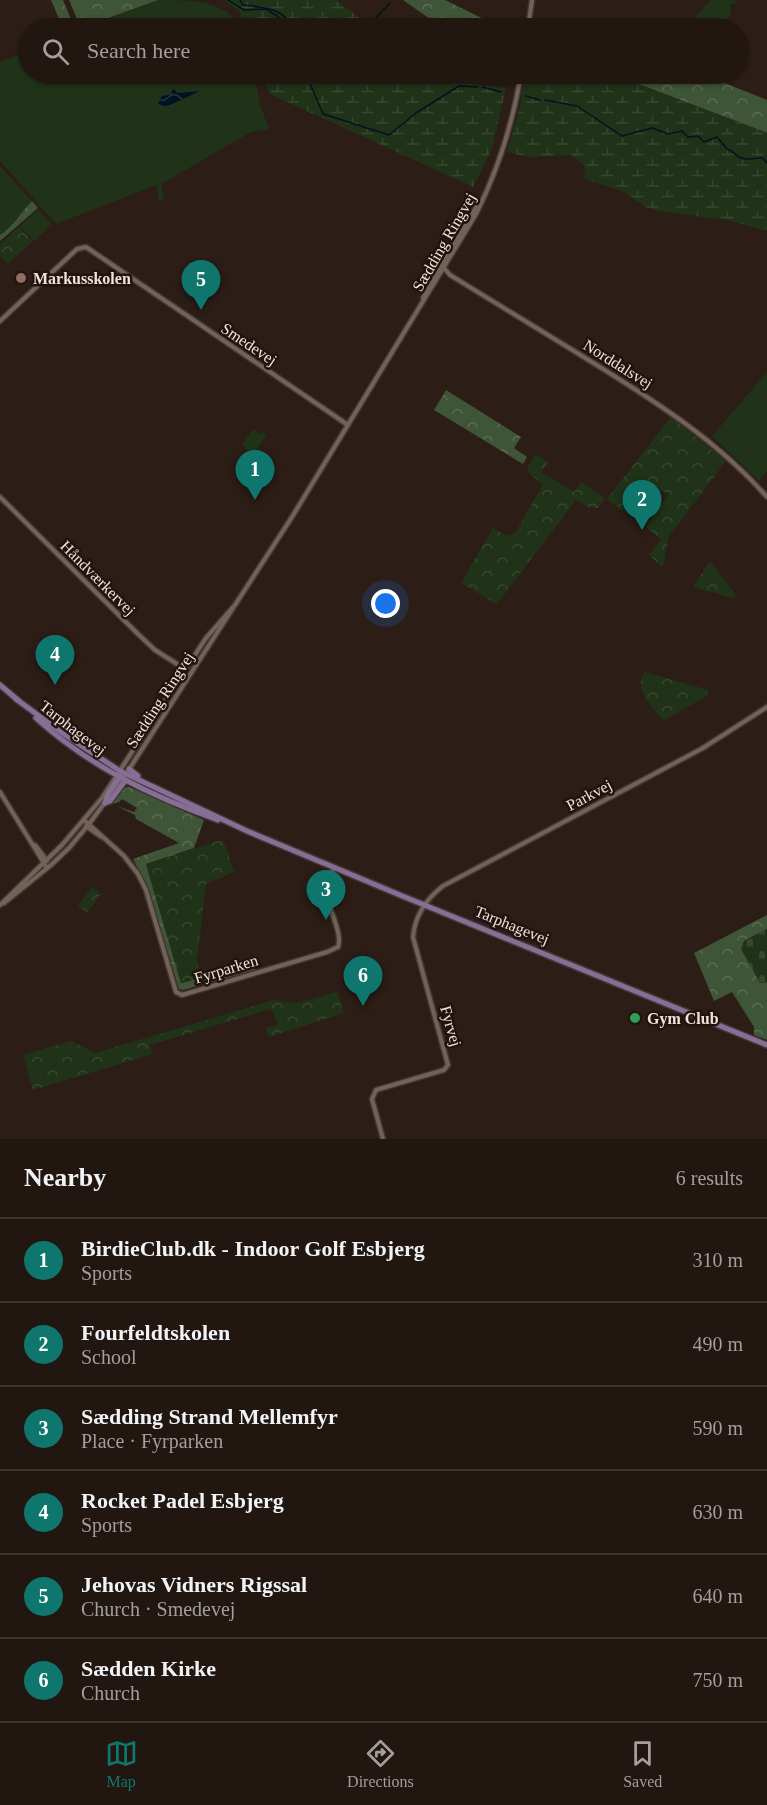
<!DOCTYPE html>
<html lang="en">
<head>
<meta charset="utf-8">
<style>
	:root { --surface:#211610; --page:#2d231e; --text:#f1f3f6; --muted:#a29f9f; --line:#3e3530; --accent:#0f766e }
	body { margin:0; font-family:"Times New Roman",serif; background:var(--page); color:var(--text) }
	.you { position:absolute; left:386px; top:604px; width:21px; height:21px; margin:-15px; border:4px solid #fff; border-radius:50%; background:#1a73e8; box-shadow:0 0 0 9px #1a73e833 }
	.badge { display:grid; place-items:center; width:39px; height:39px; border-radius:50%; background:var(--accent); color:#fff; font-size:20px; font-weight:700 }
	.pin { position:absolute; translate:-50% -50px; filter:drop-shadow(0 2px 3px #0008) }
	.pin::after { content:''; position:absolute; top:32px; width:21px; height:18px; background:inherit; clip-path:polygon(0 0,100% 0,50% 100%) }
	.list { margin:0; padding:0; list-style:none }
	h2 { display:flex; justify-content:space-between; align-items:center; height:78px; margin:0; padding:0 24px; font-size:26px }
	h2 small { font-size:20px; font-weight:400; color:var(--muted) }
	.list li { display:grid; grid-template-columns:39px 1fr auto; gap:18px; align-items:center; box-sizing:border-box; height:84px; padding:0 24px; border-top:2px solid var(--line) }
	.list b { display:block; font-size:22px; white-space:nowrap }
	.list p { margin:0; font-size:20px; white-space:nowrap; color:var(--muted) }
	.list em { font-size:20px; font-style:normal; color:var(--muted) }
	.icon { flex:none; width:33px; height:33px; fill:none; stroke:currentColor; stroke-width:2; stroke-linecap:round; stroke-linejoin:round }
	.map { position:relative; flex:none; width:767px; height:1139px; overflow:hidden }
	.search { position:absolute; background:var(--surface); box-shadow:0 2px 4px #0004; left:18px; right:18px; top:18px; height:66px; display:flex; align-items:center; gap:15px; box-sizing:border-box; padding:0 21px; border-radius:33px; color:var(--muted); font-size:22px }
	.sheet { height:582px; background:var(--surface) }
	nav { display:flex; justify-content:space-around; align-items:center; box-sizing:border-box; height:84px; border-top:2px solid var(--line); background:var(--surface); font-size:16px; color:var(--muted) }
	nav a { display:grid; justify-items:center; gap:3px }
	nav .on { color:var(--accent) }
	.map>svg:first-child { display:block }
	.grass { fill:#203318 }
	.forest { fill:url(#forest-crowns) }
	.wetland { fill:url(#wetland-marsh) }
	.cemetery { fill:url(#cemetery-stones) }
	.park { fill:url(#park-crowns) }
	.water { fill:url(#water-waves) }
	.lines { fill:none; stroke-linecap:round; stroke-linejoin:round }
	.stream { stroke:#001323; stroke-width:1.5 }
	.minor-casing { stroke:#443733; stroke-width:7 }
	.major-casing { stroke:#443733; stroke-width:8 }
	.minor { stroke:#736258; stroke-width:4 }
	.major { stroke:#866e97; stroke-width:5 }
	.education-dot { fill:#8d6e63; stroke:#22140d; stroke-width:2 }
	.leisure-dot { fill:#2e9e5b; stroke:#22140d; stroke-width:2 }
	.labels { text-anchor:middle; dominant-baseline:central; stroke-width:5; stroke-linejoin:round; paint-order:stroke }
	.street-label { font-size:16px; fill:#ede3de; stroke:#22140d }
	.poi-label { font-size:16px; font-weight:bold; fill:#ede3de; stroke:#22140d; text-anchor:start }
</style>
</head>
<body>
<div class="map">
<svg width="767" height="1139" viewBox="0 0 767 1139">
	<defs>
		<pattern id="forest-crowns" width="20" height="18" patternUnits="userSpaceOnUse" patternTransform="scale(1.5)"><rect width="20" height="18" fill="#3f5537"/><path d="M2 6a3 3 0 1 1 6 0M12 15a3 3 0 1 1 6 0" fill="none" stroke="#5b6d54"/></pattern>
		<pattern id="wetland-marsh" width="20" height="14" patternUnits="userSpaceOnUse" patternTransform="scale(1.5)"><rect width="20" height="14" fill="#203318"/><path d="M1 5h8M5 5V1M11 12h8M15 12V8" fill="none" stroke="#36472e"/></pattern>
		<pattern id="cemetery-stones" width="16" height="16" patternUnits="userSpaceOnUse" patternTransform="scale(1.5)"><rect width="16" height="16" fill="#203318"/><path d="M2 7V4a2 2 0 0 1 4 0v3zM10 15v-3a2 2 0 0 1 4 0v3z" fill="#36472e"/></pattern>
		<pattern id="park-crowns" width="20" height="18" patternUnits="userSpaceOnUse" patternTransform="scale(1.5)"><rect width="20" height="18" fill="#203318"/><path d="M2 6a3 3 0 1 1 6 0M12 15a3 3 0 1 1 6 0" fill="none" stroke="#36472e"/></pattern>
		<pattern id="water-waves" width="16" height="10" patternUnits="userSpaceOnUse" patternTransform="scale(1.5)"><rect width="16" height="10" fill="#001323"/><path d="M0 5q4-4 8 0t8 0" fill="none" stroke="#263542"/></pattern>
	</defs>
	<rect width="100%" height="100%" fill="#2c1d16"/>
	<g class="grass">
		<path d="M 158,0 C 191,0 227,0 240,28 L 85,28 Z"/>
		<path d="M 711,0 L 735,0 L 736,3 L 730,4 L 731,15 L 717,28 L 688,28 L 693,19 Z"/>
		<path d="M 28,51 L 28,74 L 255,74 L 260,105 L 269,129 L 251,132 L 161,184 L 164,199 L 159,200 L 156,185 L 56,224 L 0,161 L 0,62 Z"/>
		<path d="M 0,166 L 32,201 C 21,212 13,227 0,235 Z"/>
		<path d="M 38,210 L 52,224 L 34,241 L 20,226 Z"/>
		<path d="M 767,372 L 767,471 L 759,481 L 712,436 Z"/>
		<path d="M 253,429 L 260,434 L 262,432 L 266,435 L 253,455 L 242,445 Z"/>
	</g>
	<g class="forest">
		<path d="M 51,0 L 63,0 L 72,22 L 62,26 Z"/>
		<path d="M 69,0 L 158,0 L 81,28 Z"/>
		<path d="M 403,0 L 445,0 L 496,25 L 495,28 L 443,28 Z"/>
		<path d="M 612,74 L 702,74 L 767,100 L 767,133 Z"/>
		<path d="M 32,201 L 38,208 L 0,241 L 0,235 C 13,227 21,212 32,201 Z"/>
		<path d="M 446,390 L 521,437 L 514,448 L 527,457 L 523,464 L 434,410 Z"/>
		<path d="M 129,787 L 204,820 L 194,848 L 146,864 L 181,983 L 245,968 L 245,962 L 254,965 L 255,970 L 183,990 L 179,989 L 147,885 L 133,859 L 179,843 L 136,819 L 135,815 L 117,806 L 134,812 L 137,808 L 122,799 L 119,802 L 111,804 L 125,788 Z"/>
		<path d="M 767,915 L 767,929 L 744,941 L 760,983 L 767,982 L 767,1040 L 754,1035 L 754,1027 L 732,992 L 714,1001 L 694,953 Z"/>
	</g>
	<g class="wetland">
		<path d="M 224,0 L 336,0 L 373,28 L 245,28 L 239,11 Z"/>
		<path d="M 262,74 L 481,74 L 479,85 L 506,88 L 492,149 L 473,187 L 270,94 Z"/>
		<path d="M 525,74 L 612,74 L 767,133 L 767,231 L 728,220 L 659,211 L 645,207 L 624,192 L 585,179 L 584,165 L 571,155 L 528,157 L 507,152 L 520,107 Z"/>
	</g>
	<path class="cemetery" d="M 767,929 L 767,982 L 760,983 L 741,949 L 744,941 Z"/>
	<g class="park">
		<path d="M 19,227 L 33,241 L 8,264 L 0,256 L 0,244 Z"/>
		<path d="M 671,417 L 726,461 L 668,538 L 664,563 L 662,567 L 649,555 L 661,539 L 646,527 L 668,495 L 647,480 L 623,511 L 607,499 Z"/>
		<path d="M 535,454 L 548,462 L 542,472 L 574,492 L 581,482 L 605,498 L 598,508 L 590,508 L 576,500 L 497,604 L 461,583 L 493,528 L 507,536 L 515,533 L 543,485 L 529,473 L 527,468 Z"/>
		<path d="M 710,561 L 736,595 L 733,598 L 693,587 Z"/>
		<path d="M 645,672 L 708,690 L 708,695 L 665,720 L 662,719 C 652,707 632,687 645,672 Z"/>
		<path d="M 218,841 L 224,841 L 234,872 L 206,884 L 197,961 L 201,978 L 181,983 L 146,864 Z"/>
		<path d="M 92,887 L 101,894 L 87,913 L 78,906 Z"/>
		<path d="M 337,992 L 344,1013 L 269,1037 L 265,1028 L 278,1025 L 271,1009 L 150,1045 L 153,1054 L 33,1090 L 23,1055 L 71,1041 L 95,1053 L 274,1000 L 296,1003 Z"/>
	</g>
	<path class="water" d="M 174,89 L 177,93 L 200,91 L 170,105 L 164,106 L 158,104 L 162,96 L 173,94 L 171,92 Z"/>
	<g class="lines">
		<g class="stream">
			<path d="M 228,0 L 244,10 L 266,9 L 277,16 L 285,23 L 287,28"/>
			<path d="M 240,0 L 243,5 C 262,7 284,8 293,28"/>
			<path d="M 366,28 L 390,3"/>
			<path d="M 306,74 L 323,114 L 389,135 L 416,113 L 459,86 L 478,87"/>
			<path d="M 483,87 L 501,92"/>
			<path d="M 526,96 L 540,100"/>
			<path d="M 545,100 L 577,106 L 622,136 L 652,128 L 668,134 L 682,131 L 688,137 L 698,136 L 704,142 L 717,137 L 727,149 C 734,151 734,154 739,157 C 748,162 755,157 763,158 L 767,163"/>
		</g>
		<defs>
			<g id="minor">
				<path d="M 528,28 L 532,0"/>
				<path d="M 444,268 L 450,275 C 493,301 536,328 579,354 C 647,396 714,437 767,497"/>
				<path d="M 423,298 L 478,204"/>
				<path d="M 0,321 L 77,249 L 86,247 L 348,425"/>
				<path d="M 0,497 L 138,634 L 155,650 L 185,669"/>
				<path d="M 0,792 L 47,868"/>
				<path d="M 84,820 L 124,856 L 138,874 L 146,890 L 176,992 L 182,995 L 327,952 L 338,947 C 343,934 329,910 327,896 C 326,885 330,877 334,868"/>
				<path d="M 86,826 L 102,837"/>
				<path d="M 35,845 L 47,861"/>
				<path d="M 4,903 L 51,865 L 69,848 L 89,824 L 126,774 L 233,608"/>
				<path d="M 0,905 L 62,845 L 102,798 L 206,638 L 235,605 L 292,517 L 476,214 C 498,170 513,122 521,74"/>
				<path d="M 383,1139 L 372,1099 L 376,1090 L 444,1070 L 448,1065 L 413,937 C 415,915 426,899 443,886 L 703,748 L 767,707"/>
			</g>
			<g id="major">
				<path d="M 0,685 L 19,701"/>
				<path d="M 16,699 L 65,735 L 120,771 L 247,831 L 400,895 L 767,1045"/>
				<path d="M 36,718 C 89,766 151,796 218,820"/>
				<path d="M 129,769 L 138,776"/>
				<path d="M 105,803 L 108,794 L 120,776"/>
				<path d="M 105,803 L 110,801 L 125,781"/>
			</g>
		</defs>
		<use href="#minor" class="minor-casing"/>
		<use href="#major" class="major-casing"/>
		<use href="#minor" class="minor"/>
		<use href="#major" class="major"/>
	</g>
	<circle class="education-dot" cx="21" cy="278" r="6"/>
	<circle class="leisure-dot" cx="635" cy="1018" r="6"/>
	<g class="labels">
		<g class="street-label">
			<text transform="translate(444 242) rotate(-60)">Sædding Ringvej</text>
			<text transform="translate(249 344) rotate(34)">Smedevej</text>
			<text transform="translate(618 364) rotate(32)">Norddalsvej</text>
			<text transform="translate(98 578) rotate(45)">Håndværkervej</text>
			<text transform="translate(160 700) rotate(-57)">Sædding Ringvej</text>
			<text transform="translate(73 728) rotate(38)">Tarphagevej</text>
			<text transform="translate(589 795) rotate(-28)">Parkvej</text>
			<text transform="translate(512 925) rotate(22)">Tarphagevej</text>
			<text transform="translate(226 969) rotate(-17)">Fyrparken</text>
			<text transform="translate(451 1026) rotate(74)">Fyrvej</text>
		</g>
		<g class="poi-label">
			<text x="33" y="278">Markusskolen</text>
			<text x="647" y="1018">Gym Club</text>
		</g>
	</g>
</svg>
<div class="you"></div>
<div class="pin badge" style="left:255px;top:500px">1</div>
<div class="pin badge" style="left:642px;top:530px">2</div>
<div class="pin badge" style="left:326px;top:920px">3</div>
<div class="pin badge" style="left:55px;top:685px">4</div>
<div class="pin badge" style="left:201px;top:310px">5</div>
<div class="pin badge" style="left:363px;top:1006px">6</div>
<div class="search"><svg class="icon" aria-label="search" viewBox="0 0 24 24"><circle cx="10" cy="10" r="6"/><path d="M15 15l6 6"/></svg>Search here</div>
</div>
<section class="sheet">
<h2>Nearby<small>6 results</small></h2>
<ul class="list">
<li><span class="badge">1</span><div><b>BirdieClub.dk - Indoor Golf Esbjerg</b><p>Sports</p></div><em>310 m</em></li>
<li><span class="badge">2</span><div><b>Fourfeldtskolen</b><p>School</p></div><em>490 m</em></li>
<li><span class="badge">3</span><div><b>Sædding Strand Mellemfyr</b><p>Place · Fyrparken</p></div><em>590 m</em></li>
<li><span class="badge">4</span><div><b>Rocket Padel Esbjerg</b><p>Sports</p></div><em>630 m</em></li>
<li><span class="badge">5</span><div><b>Jehovas Vidners Rigssal</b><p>Church · Smedevej</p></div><em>640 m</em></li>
<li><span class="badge">6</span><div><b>Sædden Kirke</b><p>Church</p></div><em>750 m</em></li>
</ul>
</section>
<nav>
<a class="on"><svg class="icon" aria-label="map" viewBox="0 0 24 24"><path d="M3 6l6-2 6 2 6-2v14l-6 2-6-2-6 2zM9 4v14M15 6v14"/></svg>Map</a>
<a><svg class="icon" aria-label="directions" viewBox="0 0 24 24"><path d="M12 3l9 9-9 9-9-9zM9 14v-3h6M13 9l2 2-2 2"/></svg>Directions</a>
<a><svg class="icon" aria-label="saved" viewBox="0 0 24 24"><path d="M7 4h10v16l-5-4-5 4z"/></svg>Saved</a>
</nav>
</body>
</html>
